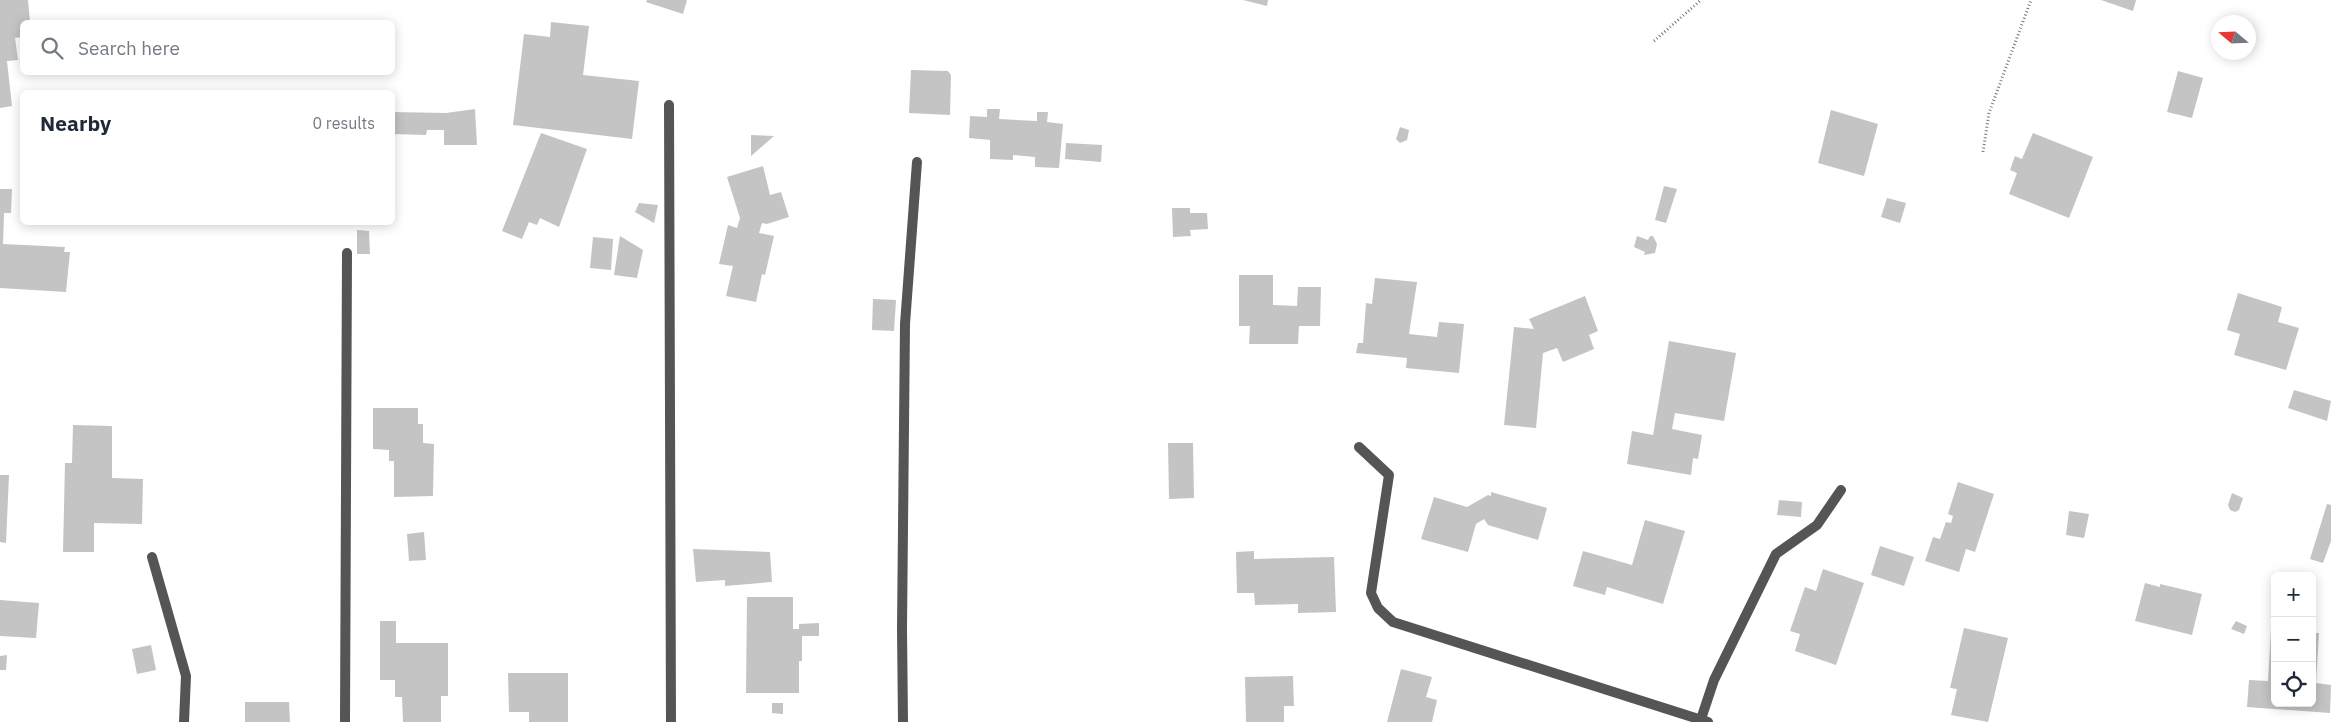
<!DOCTYPE html>
<html lang="en">
<head>
<meta charset="utf-8">
<style>
	:root { --surface:#fff; --page:#f6f6f7; --text:#1f2937; --muted:#747a83; --line:#e0e1e3 }
	body { margin:0; font-family:"IBM Plex Sans",sans-serif; background:var(--page); color:var(--text) }
	.controls { position:absolute; right:15px; bottom:15px; display:grid; overflow:hidden; border-radius:8px; box-shadow:0 2px 12px #0003 }
	.controls button { width:45px; height:45px; display:grid; place-items:center; padding:0; border:0; border-bottom:1px solid var(--line); background:var(--surface); color:var(--text); font:25px sans-serif }
	.compass { position:absolute; left:2211px; top:15px; width:45px; height:45px; border-radius:50%; background:var(--surface); box-shadow:0 2px 12px #0003; rotate:289deg }
	.list { margin:0; padding:0; list-style:none }
	h2 { display:flex; justify-content:space-between; align-items:center; height:65px; margin:0; padding:0 20px; font-size:21px }
	h2 small { font-size:16px; font-weight:400; color:var(--muted) }
	.icon { flex:none; width:28px; height:28px; fill:none; stroke:currentColor; stroke-width:2; stroke-linecap:round; stroke-linejoin:round }
	.map { position:relative; flex:none; width:2331px; height:722px; overflow:hidden }
	.search { position:absolute; background:var(--surface); box-shadow:0 2px 12px #0003; left:20px; top:20px; width:375px; height:55px; display:flex; align-items:center; gap:12px; box-sizing:border-box; padding:0 18px; border-radius:8px; color:var(--muted); font-size:19px }
	.panel { position:absolute; background:var(--surface); box-shadow:0 2px 12px #0003; left:20px; top:90px; width:375px; height:135px; border-radius:8px }
	.map>svg:first-child { display:block }
	.building { fill:#c4c4c4 }
	.lines { fill:none; stroke-linecap:round; stroke-linejoin:round }
	.path { stroke:#777; stroke-width:3; stroke-dasharray:1 2.5; stroke-linecap:butt }
	.service { stroke:#555; stroke-width:10 }
	.minor { stroke:#555; stroke-width:10 }
</style>
</head>
<body>
<div class="map">
<svg width="2331" height="722" viewBox="0 0 2331 722">
	<rect width="100%" height="100%" fill="#fff"/>
	<g class="building">
		<path d="M 0,0 L 28,0 L 30,22 L 22,22 L 22,37 L 15,38 L 18,60 L 7,61 L 12,106 L 0,108 Z"/>
		<path d="M 647,0 L 687,0 L 683,14 L 646,2 Z"/>
		<path d="M 1243,0 L 1268,0 L 1267,6 Z"/>
		<path d="M 2101,0 L 2136,0 L 2133,11 Z"/>
		<path d="M 551,22 L 589,26 L 583,75 L 639,81 L 632,139 L 513,125 L 524,34 L 550,37 Z"/>
		<path d="M 911,70 L 948,71 L 951,75 L 950,115 L 909,113 Z"/>
		<path d="M 2178,71 L 2203,78 L 2192,118 L 2167,112 Z"/>
		<path d="M 475,109 L 477,145 L 444,145 L 444,130 L 427,130 L 426,135 L 392,134 L 392,112 L 446,113 Z"/>
		<path d="M 987,109 L 1000,109 L 999,119 L 1037,121 L 1037,112 L 1048,112 L 1047,122 L 1063,124 L 1059,168 L 1035,167 L 1035,157 L 1013,155 L 1013,160 L 990,159 L 990,140 L 969,138 L 970,116 L 987,117 Z"/>
		<path d="M 1831,110 L 1878,124 L 1864,176 L 1818,163 Z"/>
		<path d="M 1400,127 L 1409,130 L 1407,140 L 1400,143 L 1396,139 Z"/>
		<path d="M 541,133 L 587,149 L 559,227 L 540,218 L 537,225 L 529,222 L 522,239 L 502,231 Z"/>
		<path d="M 2033,133 L 2093,157 L 2069,218 L 2009,194 L 2017,173 L 2010,170 L 2015,156 L 2022,159 Z"/>
		<path d="M 751,135 L 774,136 L 751,156 Z"/>
		<path d="M 1066,143 L 1102,145 L 1101,162 L 1065,159 Z"/>
		<path d="M 763,166 L 770,195 L 781,192 L 789,217 L 767,224 L 762,223 L 759,233 L 774,236 L 765,275 L 762,274 L 756,302 L 726,296 L 733,266 L 719,264 L 728,225 L 737,228 L 740,218 L 727,177 Z"/>
		<path d="M 1664,186 L 1677,189 L 1666,223 L 1655,220 Z"/>
		<path d="M 0,189 L 12,189 L 11,213 L 4,213 L 3,244 L 65,247 L 64,252 L 70,252 L 66,292 L 0,288 Z"/>
		<path d="M 1887,198 L 1906,203 L 1900,223 L 1881,217 Z"/>
		<path d="M 639,203 L 658,205 L 654,223 L 635,212 Z"/>
		<path d="M 1172,208 L 1190,208 L 1190,213 L 1207,213 L 1208,229 L 1190,230 L 1191,236 L 1173,237 Z"/>
		<path d="M 357,230 L 369,231 L 370,254 L 357,254 Z"/>
		<path d="M 620,236 L 643,250 L 637,278 L 614,275 Z"/>
		<path d="M 1637,236 L 1648,240 L 1650,236 L 1653,236 L 1657,244 L 1655,253 L 1644,255 L 1645,252 L 1634,247 Z"/>
		<path d="M 593,237 L 613,239 L 611,270 L 590,268 Z"/>
		<path d="M 1239,275 L 1273,275 L 1273,305 L 1297,306 L 1298,287 L 1321,287 L 1320,326 L 1299,326 L 1298,344 L 1249,344 L 1250,326 L 1239,326 Z"/>
		<path d="M 1375,278 L 1417,282 L 1409,334 L 1437,337 L 1439,322 L 1464,324 L 1459,373 L 1406,368 L 1407,358 L 1356,353 L 1358,343 L 1363,343 L 1366,303 L 1372,304 Z"/>
		<path d="M 2238,293 L 2282,307 L 2278,322 L 2299,328 L 2286,370 L 2234,355 L 2240,334 L 2227,330 Z"/>
		<path d="M 1585,296 L 1598,331 L 1589,335 L 1594,349 L 1563,362 L 1557,348 L 1543,353 L 1536,428 L 1504,425 L 1514,327 L 1534,329 L 1529,319 Z"/>
		<path d="M 873,299 L 896,300 L 894,331 L 872,330 Z"/>
		<path d="M 1669,341 L 1736,353 L 1724,421 L 1675,413 L 1672,429 L 1702,435 L 1698,459 L 1693,458 L 1691,475 L 1627,464 L 1632,431 L 1653,435 Z"/>
		<path d="M 2294,390 L 2331,401 L 2327,421 L 2288,408 Z"/>
		<path d="M 373,408 L 418,408 L 418,424 L 423,424 L 423,443 L 434,444 L 433,496 L 394,497 L 394,461 L 389,461 L 389,450 L 373,449 Z"/>
		<path d="M 73,425 L 112,426 L 112,478 L 143,479 L 142,524 L 94,523 L 94,552 L 63,552 L 65,463 L 72,463 Z"/>
		<path d="M 1168,443 L 1193,443 L 1194,498 L 1169,499 Z"/>
		<path d="M 0,475 L 9,475 L 6,543 L 0,542 Z"/>
		<path d="M 1958,482 L 1994,494 L 1975,552 L 1966,549 L 1959,572 L 1925,561 L 1933,537 L 1940,539 L 1946,522 L 1951,523 L 1953,516 L 1948,514 Z"/>
		<path d="M 1491,492 L 1547,508 L 1538,540 L 1488,525 L 1484,519 L 1476,524 L 1468,552 L 1421,539 L 1434,497 L 1467,507 L 1488,495 L 1491,496 Z"/>
		<path d="M 2232,493 L 2243,498 L 2239,510 L 2235,512 L 2230,510 L 2228,505 Z"/>
		<path d="M 1779,500 L 1802,502 L 1801,517 L 1777,515 Z"/>
		<path d="M 2327,504 L 2331,505 L 2331,541 L 2323,563 L 2310,559 Z"/>
		<path d="M 2069,511 L 2089,514 L 2084,538 L 2066,535 Z"/>
		<path d="M 1645,520 L 1685,531 L 1663,604 L 1607,587 L 1605,595 L 1573,586 L 1583,551 L 1632,565 Z"/>
		<path d="M 424,532 L 426,560 L 409,561 L 407,534 Z"/>
		<path d="M 1880,546 L 1914,557 L 1904,586 L 1871,575 Z"/>
		<path d="M 693,549 L 770,552 L 772,582 L 725,586 L 725,580 L 696,582 Z"/>
		<path d="M 1254,551 L 1254,559 L 1334,557 L 1336,612 L 1298,613 L 1298,604 L 1255,605 L 1254,593 L 1237,593 L 1236,552 Z"/>
		<path d="M 1823,569 L 1864,583 L 1836,665 L 1795,651 L 1800,634 L 1790,631 L 1805,587 L 1816,591 Z"/>
		<path d="M 2145,583 L 2160,587 L 2160,584 L 2202,594 L 2192,635 L 2135,621 Z"/>
		<path d="M 747,597 L 793,597 L 793,629 L 799,629 L 799,624 L 819,623 L 819,636 L 802,636 L 802,661 L 799,661 L 799,693 L 746,693 Z"/>
		<path d="M 0,600 L 39,603 L 36,638 L 0,636 Z"/>
		<path d="M 380,621 L 396,621 L 396,643 L 448,643 L 448,696 L 441,696 L 441,722 L 403,722 L 402,697 L 395,697 L 395,680 L 380,680 Z"/>
		<path d="M 2236,621 L 2247,626 L 2244,634 L 2231,629 Z"/>
		<path d="M 1964,628 L 2008,638 L 1988,722 L 1951,715 L 1957,689 L 1950,688 Z"/>
		<path d="M 2271,630 L 2275,630 L 2275,703 L 2312,703 L 2312,633 L 2319,633 L 2316,683 L 2331,685 L 2330,713 L 2247,707 L 2249,680 L 2268,681 Z"/>
		<path d="M 151,645 L 156,670 L 137,674 L 132,649 Z"/>
		<path d="M 7,655 L 6,670 L 0,670 L 0,656 Z"/>
		<path d="M 1401,669 L 1432,677 L 1426,697 L 1437,700 L 1432,722 L 1387,722 Z"/>
		<path d="M 508,673 L 568,673 L 568,722 L 529,722 L 529,712 L 509,712 Z"/>
		<path d="M 1293,676 L 1294,706 L 1284,706 L 1284,722 L 1246,722 L 1245,677 Z"/>
		<path d="M 245,702 L 289,702 L 290,722 L 245,722 Z"/>
		<path d="M 772,703 L 783,703 L 783,714 L 772,713 Z"/>
	</g>
	<g class="lines">
		<g class="path">
			<path d="M 1654,41 L 1701,0"/>
			<path d="M 1983,152 L 1989,113 L 2031,0"/>
		</g>
		<g class="service">
			<path d="M 1359,447 L 1389,475 L 1371,593 L 1378,608 L 1393,622 L 1708,722"/>
			<path d="M 1700,722 L 1714,680 L 1776,554 L 1817,525 L 1841,490"/>
		</g>
		<g class="minor">
			<path d="M 669,105 L 671,722"/>
			<path d="M 152,557 L 186,676 L 184,722"/>
			<path d="M 345,722 L 347,253"/>
			<path d="M 903,722 L 902,629 L 905,324 L 917,162"/>
		</g>
	</g>
</svg>
<div class="controls">
<button>+</button>
<button>−</button>
<button><svg class="icon" aria-label="locate" viewBox="0 0 24 24"><circle cx="12" cy="12" r="6"/><path d="M12 2v4M12 18v4M2 12h4M18 12h4"/></svg></button>
</div>
<svg class="compass" viewBox="-18 -18 36 36"><path d="M0-13l5 13h-10z" fill="#e53935"/><path d="M0 13l5-13h-10z" fill="#747a83"/></svg>
<div class="search"><svg class="icon" aria-label="search" viewBox="0 0 24 24"><circle cx="10" cy="10" r="6"/><path d="M15 15l6 6"/></svg>Search here</div>
<section class="panel">
<h2>Nearby<small>0 results</small></h2>
<ul class="list">
</ul>
</section>
</div>
</body>
</html>
